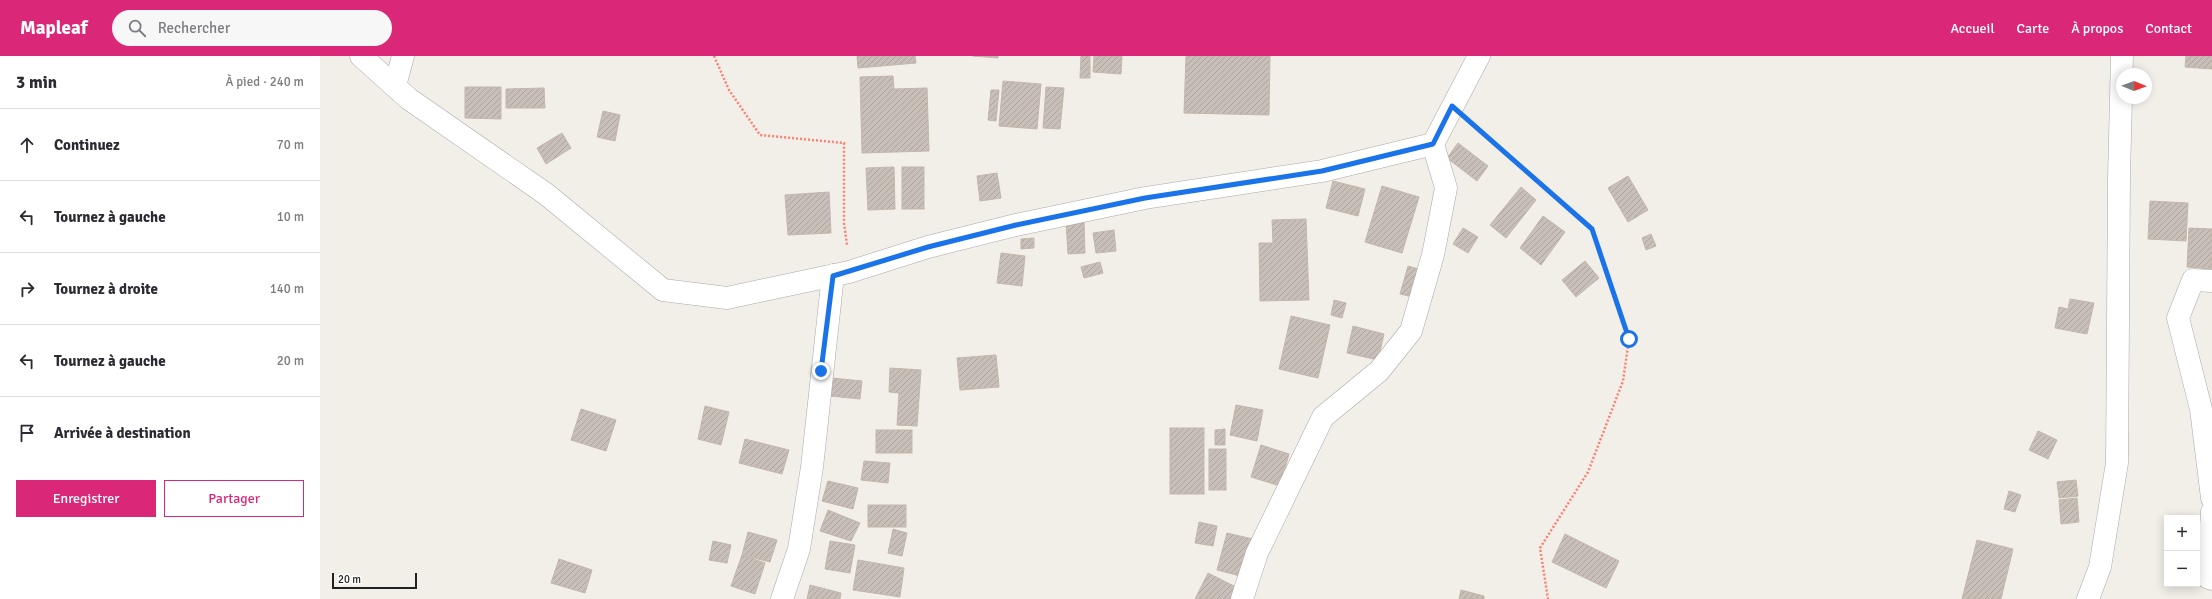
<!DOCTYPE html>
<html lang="fr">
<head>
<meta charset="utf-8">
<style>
	:root { --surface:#fff; --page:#f7f7f7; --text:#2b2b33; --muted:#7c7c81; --line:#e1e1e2; --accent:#db2777 }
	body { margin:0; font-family:Signika,sans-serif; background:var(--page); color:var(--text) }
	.controls { position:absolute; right:12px; bottom:12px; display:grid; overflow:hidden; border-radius:0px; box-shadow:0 2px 10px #0003 }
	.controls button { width:36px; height:36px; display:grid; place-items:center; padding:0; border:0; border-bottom:1px solid var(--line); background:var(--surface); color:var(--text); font:20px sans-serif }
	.compass { position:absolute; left:1796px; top:12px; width:36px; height:36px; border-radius:50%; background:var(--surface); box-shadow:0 2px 10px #0003; rotate:91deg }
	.scale { position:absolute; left:12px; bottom:10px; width:85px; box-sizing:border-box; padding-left:4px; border:2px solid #222; border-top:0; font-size:11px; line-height:14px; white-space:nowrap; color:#222; -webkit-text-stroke:3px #fff; paint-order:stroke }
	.stop { position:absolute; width:12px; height:12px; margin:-9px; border:3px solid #1a73e8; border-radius:50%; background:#fff }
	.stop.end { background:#1a73e8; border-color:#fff; box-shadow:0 1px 4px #0008 }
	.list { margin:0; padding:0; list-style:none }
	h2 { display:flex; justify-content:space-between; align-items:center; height:52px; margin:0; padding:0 16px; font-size:17px }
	h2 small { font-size:13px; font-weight:400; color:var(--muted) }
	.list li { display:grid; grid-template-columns:26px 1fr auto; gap:12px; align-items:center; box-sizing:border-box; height:72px; padding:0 16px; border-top:1px solid var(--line) }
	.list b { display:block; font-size:15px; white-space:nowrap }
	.list em { font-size:13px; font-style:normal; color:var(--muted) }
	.actions { display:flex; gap:8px; padding:12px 16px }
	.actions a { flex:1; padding:9px 0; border:1px solid var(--accent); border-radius:0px; text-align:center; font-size:14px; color:var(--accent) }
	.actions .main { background:var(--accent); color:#fff }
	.icon { flex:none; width:22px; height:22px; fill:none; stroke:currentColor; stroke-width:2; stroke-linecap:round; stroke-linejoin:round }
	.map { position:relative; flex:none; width:1892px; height:543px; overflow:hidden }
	header { display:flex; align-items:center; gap:24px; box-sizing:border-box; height:56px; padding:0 20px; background:var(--accent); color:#fff }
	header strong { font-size:19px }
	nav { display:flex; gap:22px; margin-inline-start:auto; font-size:14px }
	.search { width:280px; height:36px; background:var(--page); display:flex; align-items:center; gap:10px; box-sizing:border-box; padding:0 14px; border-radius:22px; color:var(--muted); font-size:15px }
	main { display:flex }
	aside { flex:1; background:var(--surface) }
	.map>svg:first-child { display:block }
	.building { fill:url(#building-hatch); stroke:#c4b6ab }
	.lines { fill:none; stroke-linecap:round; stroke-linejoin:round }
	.minor-casing { stroke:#a9a9a9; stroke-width:23 }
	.path { stroke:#fa8072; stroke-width:2.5; stroke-dasharray:2 2; stroke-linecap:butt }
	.minor { stroke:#fff; stroke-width:22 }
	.route { stroke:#1a73e8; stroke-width:5 }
</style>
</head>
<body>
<header>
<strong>Mapleaf</strong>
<div class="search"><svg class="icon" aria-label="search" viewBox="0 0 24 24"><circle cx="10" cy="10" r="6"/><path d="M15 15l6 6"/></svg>Rechercher</div>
<nav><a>Accueil</a><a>Carte</a><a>À propos</a><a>Contact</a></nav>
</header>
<main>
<aside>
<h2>3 min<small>À pied · 240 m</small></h2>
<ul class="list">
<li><svg class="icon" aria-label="ahead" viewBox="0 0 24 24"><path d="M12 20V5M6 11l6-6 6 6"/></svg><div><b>Continuez</b></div><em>70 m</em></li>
<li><svg class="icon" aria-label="left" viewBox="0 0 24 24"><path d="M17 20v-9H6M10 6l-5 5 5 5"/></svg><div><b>Tournez à gauche</b></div><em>10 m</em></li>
<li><svg class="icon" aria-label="right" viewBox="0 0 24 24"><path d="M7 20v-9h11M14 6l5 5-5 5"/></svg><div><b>Tournez à droite</b></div><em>140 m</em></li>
<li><svg class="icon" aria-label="left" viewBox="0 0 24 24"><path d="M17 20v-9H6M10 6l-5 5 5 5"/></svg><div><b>Tournez à gauche</b></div><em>20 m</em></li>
<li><svg class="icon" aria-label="arrive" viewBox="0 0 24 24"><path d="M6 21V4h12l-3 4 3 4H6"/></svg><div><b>Arrivée à destination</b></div></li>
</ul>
<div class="actions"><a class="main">Enregistrer</a><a>Partager</a></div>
</aside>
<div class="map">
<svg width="1892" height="543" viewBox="0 0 1892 543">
	<defs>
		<pattern id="building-hatch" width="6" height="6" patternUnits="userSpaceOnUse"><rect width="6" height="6" fill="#c7bfb8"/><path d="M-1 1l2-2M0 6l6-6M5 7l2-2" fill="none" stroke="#aba49e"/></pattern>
	</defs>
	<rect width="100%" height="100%" fill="#f2efe9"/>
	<g class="building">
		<path d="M 537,0 L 595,0 L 596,7 L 538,12 Z"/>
		<path d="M 653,0 L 678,0 L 678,2 Z"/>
		<path d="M 761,0 L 770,0 L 770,22 L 760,22 Z"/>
		<path d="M 774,0 L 802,0 L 801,18 L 773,16 Z"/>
		<path d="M 866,0 L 950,0 L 949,59 L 864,57 Z"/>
		<path d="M 1866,0 L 1892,0 L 1892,13 L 1865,11 Z"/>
		<path d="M 573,20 L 574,33 L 607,32 L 609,95 L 542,97 L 540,21 Z"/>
		<path d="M 683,25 L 721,28 L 717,73 L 679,70 Z"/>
		<path d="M 145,31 L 181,31 L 181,63 L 145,62 Z"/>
		<path d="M 726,31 L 744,32 L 740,73 L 723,72 Z"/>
		<path d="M 224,32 L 225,52 L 186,52 L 186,33 Z"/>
		<path d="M 671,34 L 679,34 L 676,65 L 668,64 Z"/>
		<path d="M 283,55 L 300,59 L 295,85 L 277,81 Z"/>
		<path d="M 242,77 L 251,92 L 226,108 L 217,92 Z"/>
		<path d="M 1138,87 L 1168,110 L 1157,125 L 1127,102 Z"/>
		<path d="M 574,111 L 575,153 L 548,154 L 546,112 Z"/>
		<rect x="582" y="111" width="22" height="42"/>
		<path d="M 677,117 L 681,142 L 660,145 L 657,120 Z"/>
		<path d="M 1308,120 L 1328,154 L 1308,166 L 1288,132 Z"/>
		<path d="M 1013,125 L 1045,133 L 1038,160 L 1006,152 Z"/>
		<path d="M 1062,130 L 1099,141 L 1082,197 L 1045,186 Z"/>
		<path d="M 1201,131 L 1216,144 L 1186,182 L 1170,169 Z"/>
		<path d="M 509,136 L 511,177 L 468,179 L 465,139 Z"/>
		<path d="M 1830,145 L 1868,147 L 1866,185 L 1828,183 Z"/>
		<path d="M 1223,160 L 1245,176 L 1221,209 L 1200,192 Z"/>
		<path d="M 986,163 L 989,244 L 940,245 L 939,187 L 953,187 L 952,164 Z"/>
		<path d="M 764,165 L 765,197 L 748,198 L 746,166 Z"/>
		<path d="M 1143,172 L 1158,181 L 1148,197 L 1133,188 Z"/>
		<path d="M 1869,172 L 1892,173 L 1892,213 L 1867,211 Z"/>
		<path d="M 794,174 L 796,195 L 776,197 L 773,177 Z"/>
		<path d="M 1331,178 L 1336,190 L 1326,194 L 1322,182 Z"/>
		<path d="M 714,182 L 714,192 L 701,193 L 701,183 Z"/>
		<path d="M 681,197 L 705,200 L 702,230 L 677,227 Z"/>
		<path d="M 1265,205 L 1279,222 L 1256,241 L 1242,224 Z"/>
		<path d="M 780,206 L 783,217 L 764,222 L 761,211 Z"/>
		<path d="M 1088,210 L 1105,215 L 1097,242 L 1080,238 Z"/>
		<path d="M 1750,243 L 1774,247 L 1767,278 L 1735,272 L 1739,251 L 1748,253 Z"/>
		<path d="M 1014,244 L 1026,247 L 1022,262 L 1011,259 Z"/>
		<path d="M 971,260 L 1010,269 L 998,322 L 959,313 Z"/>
		<path d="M 1033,270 L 1064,278 L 1058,304 L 1027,297 Z"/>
		<path d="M 676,299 L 679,331 L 640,334 L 637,302 Z"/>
		<path d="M 570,312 L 601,314 L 597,370 L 577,369 L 579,337 L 569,336 Z"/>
		<path d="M 512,322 L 542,325 L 540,343 L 510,340 Z"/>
		<path d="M 916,349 L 943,354 L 937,385 L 910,379 Z"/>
		<path d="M 385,350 L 409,356 L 401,389 L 378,383 Z"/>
		<path d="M 261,353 L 296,364 L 286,395 L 251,384 Z"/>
		<rect x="850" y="372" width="34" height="66"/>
		<path d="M 905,373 L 905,389 L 895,389 L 895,374 Z"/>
		<rect x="556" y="374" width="36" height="23"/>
		<path d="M 1718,375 L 1737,384 L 1728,403 L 1709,394 Z"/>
		<path d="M 425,383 L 469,394 L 462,418 L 419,407 Z"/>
		<path d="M 941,389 L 969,398 L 960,430 L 931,421 Z"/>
		<rect x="889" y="393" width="17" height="41"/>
		<path d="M 544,405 L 570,407 L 568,427 L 541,424 Z"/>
		<path d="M 1756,424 L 1758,440 L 1739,442 L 1737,426 Z"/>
		<path d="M 508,425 L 538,432 L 533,453 L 502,445 Z"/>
		<path d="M 1689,435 L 1701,439 L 1695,456 L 1684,453 Z"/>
		<path d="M 1757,442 L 1759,466 L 1741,468 L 1739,444 Z"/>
		<rect x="548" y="449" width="38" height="22"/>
		<path d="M 508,454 L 540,467 L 531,485 L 500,475 Z"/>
		<path d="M 879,466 L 897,470 L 893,490 L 875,487 Z"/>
		<path d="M 573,473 L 587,477 L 582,500 L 568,497 Z"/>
		<path d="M 428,476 L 457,484 L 450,506 L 422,499 Z"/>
		<path d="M 907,477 L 933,483 L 924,521 L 897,514 Z"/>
		<path d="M 1245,478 L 1299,505 L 1286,532 L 1232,506 Z"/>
		<path d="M 1657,484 L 1693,493 L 1681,543 L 1642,543 Z"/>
		<path d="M 393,485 L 411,489 L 407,507 L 389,504 Z"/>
		<path d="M 510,485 L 535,489 L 530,517 L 505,513 Z"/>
		<path d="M 422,499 L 445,507 L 435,538 L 411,530 Z"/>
		<path d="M 239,503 L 272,514 L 265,537 L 231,527 Z"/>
		<path d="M 538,504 L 584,512 L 580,541 L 533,534 Z"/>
		<path d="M 888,517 L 922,534 L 917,543 L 875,543 Z"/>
		<path d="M 490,529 L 521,537 L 520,543 L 487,543 Z"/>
		<path d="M 1141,534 L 1164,540 L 1164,543 L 1139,543 Z"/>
	</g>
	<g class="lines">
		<defs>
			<g id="minor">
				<path d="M 41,0 L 89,43 L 226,138 L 343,234 L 407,242 L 529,216 L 608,191 L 696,169 L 825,142 L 1002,115 L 1113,88 L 1159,0"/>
				<path d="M 75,30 L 83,0"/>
				<path d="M 1892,225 L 1873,224 L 1858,262 L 1881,353 L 1892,442"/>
				<path d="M 1892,456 L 1887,521 L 1892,523"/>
				<path d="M 462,543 L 479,493 L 492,411 L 513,219"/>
				<path d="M 922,543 L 937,497 L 1003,361 L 1059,315 L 1091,275 L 1113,199 L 1126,132 L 1113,88"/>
				<path d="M 1768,543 L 1780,511 L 1797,407 L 1799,122 L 1802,0"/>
			</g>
		</defs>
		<use href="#minor" class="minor-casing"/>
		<g class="path">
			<path d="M 394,0 L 409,34 L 440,79 L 524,87 L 524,167 L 527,189"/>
			<path d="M 1152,67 L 1272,173 L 1309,283 L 1303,325 L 1268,416 L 1220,492 L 1228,543"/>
		</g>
		<use href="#minor" class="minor"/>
	</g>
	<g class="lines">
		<path class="route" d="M 501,315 L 513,220 L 608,191 L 696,169 L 825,142 L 1002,115 L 1113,88 L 1132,50 L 1272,173 L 1309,283"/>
	</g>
</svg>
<div class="controls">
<button>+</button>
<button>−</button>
</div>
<svg class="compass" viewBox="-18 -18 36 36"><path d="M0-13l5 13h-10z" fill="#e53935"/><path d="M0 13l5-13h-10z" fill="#7c7c81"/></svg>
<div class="scale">20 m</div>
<div class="stop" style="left:1309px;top:283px"></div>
<div class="stop end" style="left:501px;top:315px"></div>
</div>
</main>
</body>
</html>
